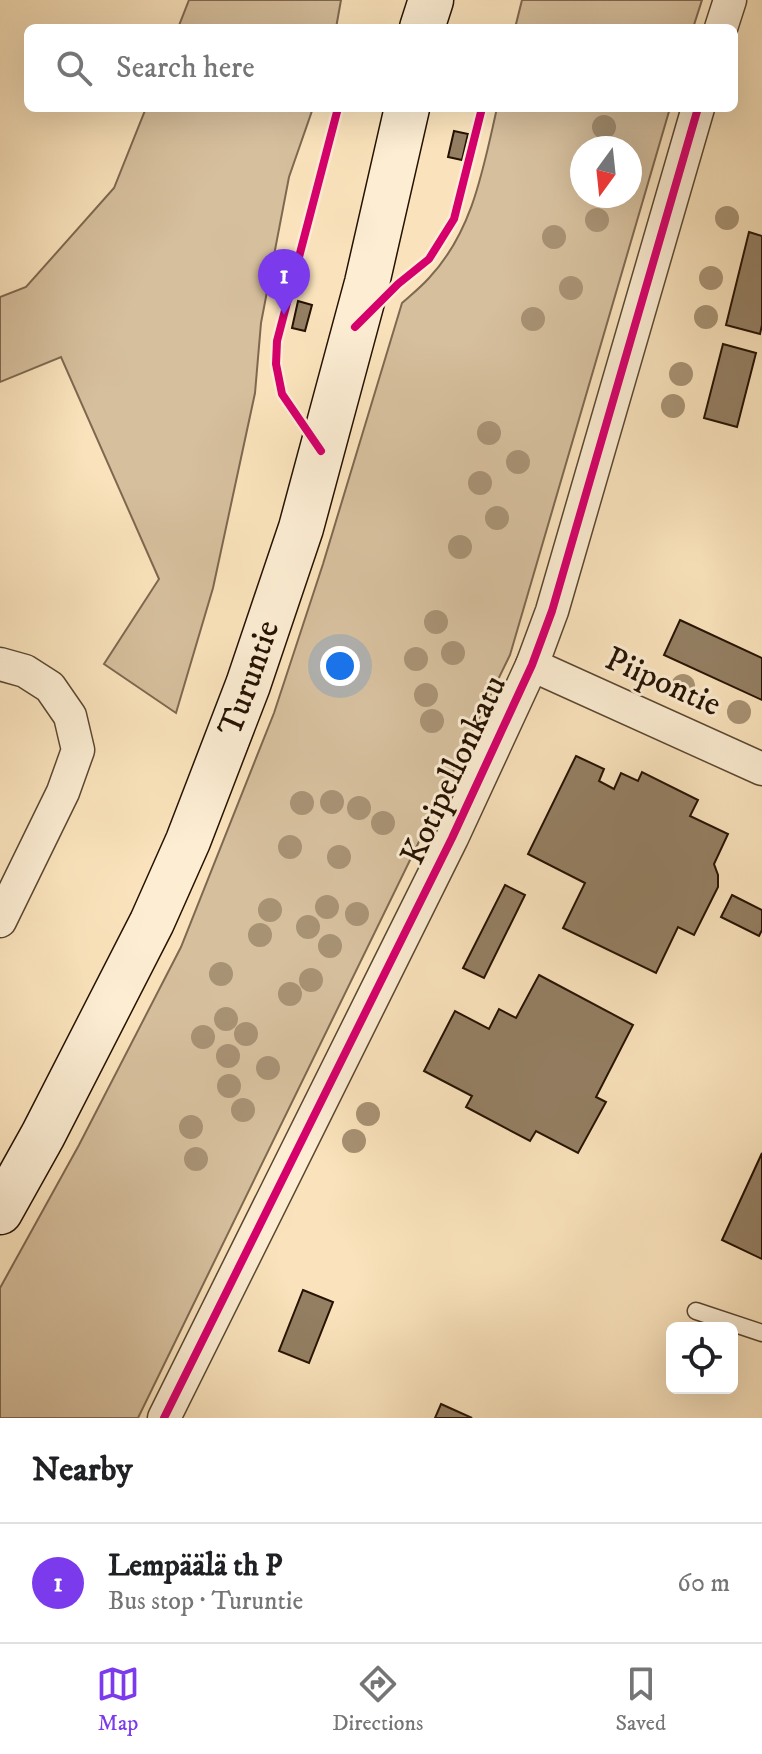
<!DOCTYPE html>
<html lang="en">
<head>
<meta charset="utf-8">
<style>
	:root { --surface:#fff; --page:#f2f2f2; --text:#202124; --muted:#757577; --line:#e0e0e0; --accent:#7c3aed }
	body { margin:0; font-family:"IM FELL DW Pica",serif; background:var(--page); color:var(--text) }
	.controls { position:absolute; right:24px; bottom:24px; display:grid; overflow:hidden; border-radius:12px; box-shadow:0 8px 32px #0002 }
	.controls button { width:72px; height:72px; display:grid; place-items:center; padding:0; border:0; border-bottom:2px solid var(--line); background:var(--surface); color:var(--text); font:40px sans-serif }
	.compass { position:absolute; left:570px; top:136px; width:72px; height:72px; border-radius:50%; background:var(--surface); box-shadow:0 8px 32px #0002; rotate:195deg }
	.you { position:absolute; left:340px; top:666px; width:28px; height:28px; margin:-20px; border:6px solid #fff; border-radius:50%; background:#1a73e8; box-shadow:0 0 0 12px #1a73e833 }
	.badge { display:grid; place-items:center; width:52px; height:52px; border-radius:50%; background:var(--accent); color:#fff; font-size:26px; font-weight:700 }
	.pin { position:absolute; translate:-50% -66px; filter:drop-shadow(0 2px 4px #0008) }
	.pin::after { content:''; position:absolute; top:42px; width:28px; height:24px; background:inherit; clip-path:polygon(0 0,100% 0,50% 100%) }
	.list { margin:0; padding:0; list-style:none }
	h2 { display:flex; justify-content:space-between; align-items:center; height:104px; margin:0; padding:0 32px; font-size:34px }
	h2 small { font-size:26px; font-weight:400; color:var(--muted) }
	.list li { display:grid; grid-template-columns:52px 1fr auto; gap:24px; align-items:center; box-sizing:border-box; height:120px; padding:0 32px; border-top:2px solid var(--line) }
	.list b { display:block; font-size:30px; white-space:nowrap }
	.list p { margin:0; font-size:26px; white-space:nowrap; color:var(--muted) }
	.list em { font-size:26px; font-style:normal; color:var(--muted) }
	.icon { flex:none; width:44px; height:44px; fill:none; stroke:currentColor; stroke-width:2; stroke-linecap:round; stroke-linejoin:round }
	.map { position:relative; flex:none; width:762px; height:1418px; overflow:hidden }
	.search { position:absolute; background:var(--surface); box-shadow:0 8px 32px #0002; left:24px; right:24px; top:24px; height:88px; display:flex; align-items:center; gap:20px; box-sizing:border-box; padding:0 28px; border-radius:12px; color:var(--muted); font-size:30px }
	.sheet { height:224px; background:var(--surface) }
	nav { display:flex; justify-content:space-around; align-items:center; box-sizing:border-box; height:112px; border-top:2px solid var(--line); background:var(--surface); font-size:22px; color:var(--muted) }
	nav a { display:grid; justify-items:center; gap:4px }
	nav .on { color:var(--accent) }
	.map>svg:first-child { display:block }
	.green { fill:#d6bf9d; stroke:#7e6850; stroke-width:2; fill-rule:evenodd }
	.building { fill:#947f63; stroke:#261203; stroke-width:2 }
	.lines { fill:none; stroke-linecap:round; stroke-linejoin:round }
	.service-casing { stroke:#5b4631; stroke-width:19 }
	.minor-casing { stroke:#5b4631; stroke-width:35 }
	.secondary-casing { stroke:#261203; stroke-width:47 }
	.service { stroke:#fcedd3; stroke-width:16 }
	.minor { stroke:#fcedd3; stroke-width:32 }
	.secondary { stroke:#fcedd3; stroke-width:44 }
	.cycleway-casing { stroke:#fcedd3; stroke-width:13 }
	.cycleway { stroke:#d6006c; stroke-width:8 }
	.tree { fill:#a89274 }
	.labels { text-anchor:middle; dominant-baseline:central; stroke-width:6; stroke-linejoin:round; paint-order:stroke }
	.street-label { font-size:34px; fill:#261203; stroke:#fcedd3 }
</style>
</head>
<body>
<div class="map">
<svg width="762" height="1418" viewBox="0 0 762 1418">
	<rect width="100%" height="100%" fill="#fae3bc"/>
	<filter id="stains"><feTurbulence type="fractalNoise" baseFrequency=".0025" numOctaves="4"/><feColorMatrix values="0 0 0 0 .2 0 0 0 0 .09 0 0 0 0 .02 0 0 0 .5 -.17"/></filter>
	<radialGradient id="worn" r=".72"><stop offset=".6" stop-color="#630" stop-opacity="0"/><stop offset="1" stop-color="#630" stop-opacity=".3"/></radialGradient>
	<g class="green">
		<path d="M 189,0 L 341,0 L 336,28 L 178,28 Z"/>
		<path d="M 522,0 L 702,0 L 693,28 L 515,28 Z"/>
		<path d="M 146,108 L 313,108 L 289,177 L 261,323 L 255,393 L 213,588 L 176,713 L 104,664 L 159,579 L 61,357 L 0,382 L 0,297 L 26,287 L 114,188 Z"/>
		<path d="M 497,108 L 670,108 L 510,655 L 138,1418 L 0,1418 L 0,1288 L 79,1145 L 181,947 L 274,713 L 323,564 L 402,303 C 411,295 421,287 429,278 C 473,231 483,169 497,108 ZM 630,148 L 630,196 L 582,196 L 582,148 Z"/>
	</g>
	<g class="building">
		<path d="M 454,131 L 468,134 L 462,160 L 448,157 Z"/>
		<path d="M 749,232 L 762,236 L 762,325 L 760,334 L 726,325 Z"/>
		<path d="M 298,301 L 312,305 L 305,331 L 292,328 Z"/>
		<path d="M 723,344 L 756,353 L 737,427 L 704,418 Z"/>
		<path d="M 680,620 L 762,658 L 762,700 L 664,655 Z"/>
		<path d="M 576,756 L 604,769 L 599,781 L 614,789 L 621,773 L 638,781 L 642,772 L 698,800 L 690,816 L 728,834 L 714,864 L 718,875 L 718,887 L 694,935 L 678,927 L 656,973 L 563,928 L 585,883 L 528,854 Z"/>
		<path d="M 505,885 L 525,895 L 484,978 L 463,968 Z"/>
		<path d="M 732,895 L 762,910 L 762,930 L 759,936 L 721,917 Z"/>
		<path d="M 539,975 L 633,1025 L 596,1097 L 606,1102 L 578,1153 L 536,1131 L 530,1141 L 466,1107 L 472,1096 L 424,1071 L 455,1011 L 489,1029 L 499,1009 L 516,1018 Z"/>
		<path d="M 762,1153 L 762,1259 L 722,1240 Z"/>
		<path d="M 303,1290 L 333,1302 L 309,1363 L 279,1351 Z"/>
		<path d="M 441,1404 L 472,1418 L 435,1418 Z"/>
	</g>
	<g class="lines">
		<defs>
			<path id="service" d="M 696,1311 L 762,1333"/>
			<g id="minor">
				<path d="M 721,28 L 730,0"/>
				<path d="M 0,664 L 25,671 L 50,687 L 70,716 L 78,750 L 63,792 L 0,921"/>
				<path d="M 532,665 L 762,769"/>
				<path d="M 164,1418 L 452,838 L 532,665 L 552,611 L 698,108"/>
			</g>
			<g id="secondary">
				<path d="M 422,28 L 431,0"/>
				<path id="s1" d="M 0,1212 L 43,1135 L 152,922 L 188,841 L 248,685 L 301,528 L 367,283 L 407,108"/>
			</g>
		</defs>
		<use href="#service" class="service-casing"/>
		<use href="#minor" class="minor-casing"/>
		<use href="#secondary" class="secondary-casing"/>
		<use href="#service" class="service"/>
		<use href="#minor" class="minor"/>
		<use href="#secondary" class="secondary"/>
		<defs>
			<g id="cycleway">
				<path d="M 355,327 L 398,284 L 429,259 L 454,219 L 482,108"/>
				<path d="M 321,451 L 282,394 L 276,364 L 277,341 L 338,108"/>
				<path d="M 164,1418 L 452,838 L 532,665 L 552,611 L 698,108"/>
			</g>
		</defs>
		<use href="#cycleway" class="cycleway-casing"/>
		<use href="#cycleway" class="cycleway"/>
	</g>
	<g class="tree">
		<circle cx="604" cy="127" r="12"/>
		<circle cx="727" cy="218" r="12"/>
		<circle cx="597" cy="220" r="12"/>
		<circle cx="554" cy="237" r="12"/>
		<circle cx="711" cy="278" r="12"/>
		<circle cx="571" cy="288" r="12"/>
		<circle cx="706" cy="317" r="12"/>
		<circle cx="533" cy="319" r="12"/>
		<circle cx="681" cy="374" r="12"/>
		<circle cx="673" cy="406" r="12"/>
		<circle cx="489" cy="433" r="12"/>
		<circle cx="518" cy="462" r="12"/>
		<circle cx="480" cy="483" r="12"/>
		<circle cx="497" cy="518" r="12"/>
		<circle cx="460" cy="547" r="12"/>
		<circle cx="436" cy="622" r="12"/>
		<circle cx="453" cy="653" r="12"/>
		<circle cx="416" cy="659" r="12"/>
		<circle cx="683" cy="686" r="12"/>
		<circle cx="426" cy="695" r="12"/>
		<circle cx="739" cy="712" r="12"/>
		<circle cx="432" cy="721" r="12"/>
		<circle cx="332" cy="802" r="12"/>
		<circle cx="302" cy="803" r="12"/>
		<circle cx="359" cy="808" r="12"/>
		<circle cx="383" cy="823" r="12"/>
		<circle cx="290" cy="847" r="12"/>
		<circle cx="339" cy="857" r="12"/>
		<circle cx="327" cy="907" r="12"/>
		<circle cx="270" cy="910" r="12"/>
		<circle cx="357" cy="914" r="12"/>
		<circle cx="308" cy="927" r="12"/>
		<circle cx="260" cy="935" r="12"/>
		<circle cx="330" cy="946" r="12"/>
		<circle cx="221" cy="974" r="12"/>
		<circle cx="311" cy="980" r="12"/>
		<circle cx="290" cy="994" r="12"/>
		<circle cx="226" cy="1019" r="12"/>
		<circle cx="246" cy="1034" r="12"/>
		<circle cx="203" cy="1037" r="12"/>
		<circle cx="228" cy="1056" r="12"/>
		<circle cx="268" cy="1068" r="12"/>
		<circle cx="229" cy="1086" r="12"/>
		<circle cx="243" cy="1110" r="12"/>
		<circle cx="368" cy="1114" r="12"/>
		<circle cx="191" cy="1127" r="12"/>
		<circle cx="354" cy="1141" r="12"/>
		<circle cx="196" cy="1159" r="12"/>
	</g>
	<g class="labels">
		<g class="street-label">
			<text stroke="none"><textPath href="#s1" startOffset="590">Turuntie</textPath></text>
			<text transform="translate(663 682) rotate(24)">Piipontie</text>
			<text transform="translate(454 770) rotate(-65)">Kotipellonkatu</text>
		</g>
	</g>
	<rect width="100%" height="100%" filter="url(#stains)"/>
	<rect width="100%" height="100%" fill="url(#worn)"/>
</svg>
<div class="controls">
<button><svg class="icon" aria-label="locate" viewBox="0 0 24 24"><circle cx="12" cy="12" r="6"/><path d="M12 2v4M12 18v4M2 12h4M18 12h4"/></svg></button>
</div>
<svg class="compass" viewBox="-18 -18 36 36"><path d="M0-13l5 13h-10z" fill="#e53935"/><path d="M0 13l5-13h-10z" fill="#757577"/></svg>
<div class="you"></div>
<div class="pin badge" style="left:284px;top:315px">1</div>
<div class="search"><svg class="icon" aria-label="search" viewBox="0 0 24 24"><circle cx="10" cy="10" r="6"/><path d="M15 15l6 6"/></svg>Search here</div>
</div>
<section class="sheet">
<h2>Nearby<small></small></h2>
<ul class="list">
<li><span class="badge">1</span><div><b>Lempäälä th P</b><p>Bus stop · Turuntie</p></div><em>60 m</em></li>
</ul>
</section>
<nav>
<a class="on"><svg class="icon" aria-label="map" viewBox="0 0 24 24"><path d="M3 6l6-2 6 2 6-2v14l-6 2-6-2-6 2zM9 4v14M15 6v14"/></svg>Map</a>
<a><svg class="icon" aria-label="directions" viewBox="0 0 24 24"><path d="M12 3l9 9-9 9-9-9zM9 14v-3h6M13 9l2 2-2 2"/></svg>Directions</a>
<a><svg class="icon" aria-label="saved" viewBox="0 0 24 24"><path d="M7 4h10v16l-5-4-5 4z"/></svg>Saved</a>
</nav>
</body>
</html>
